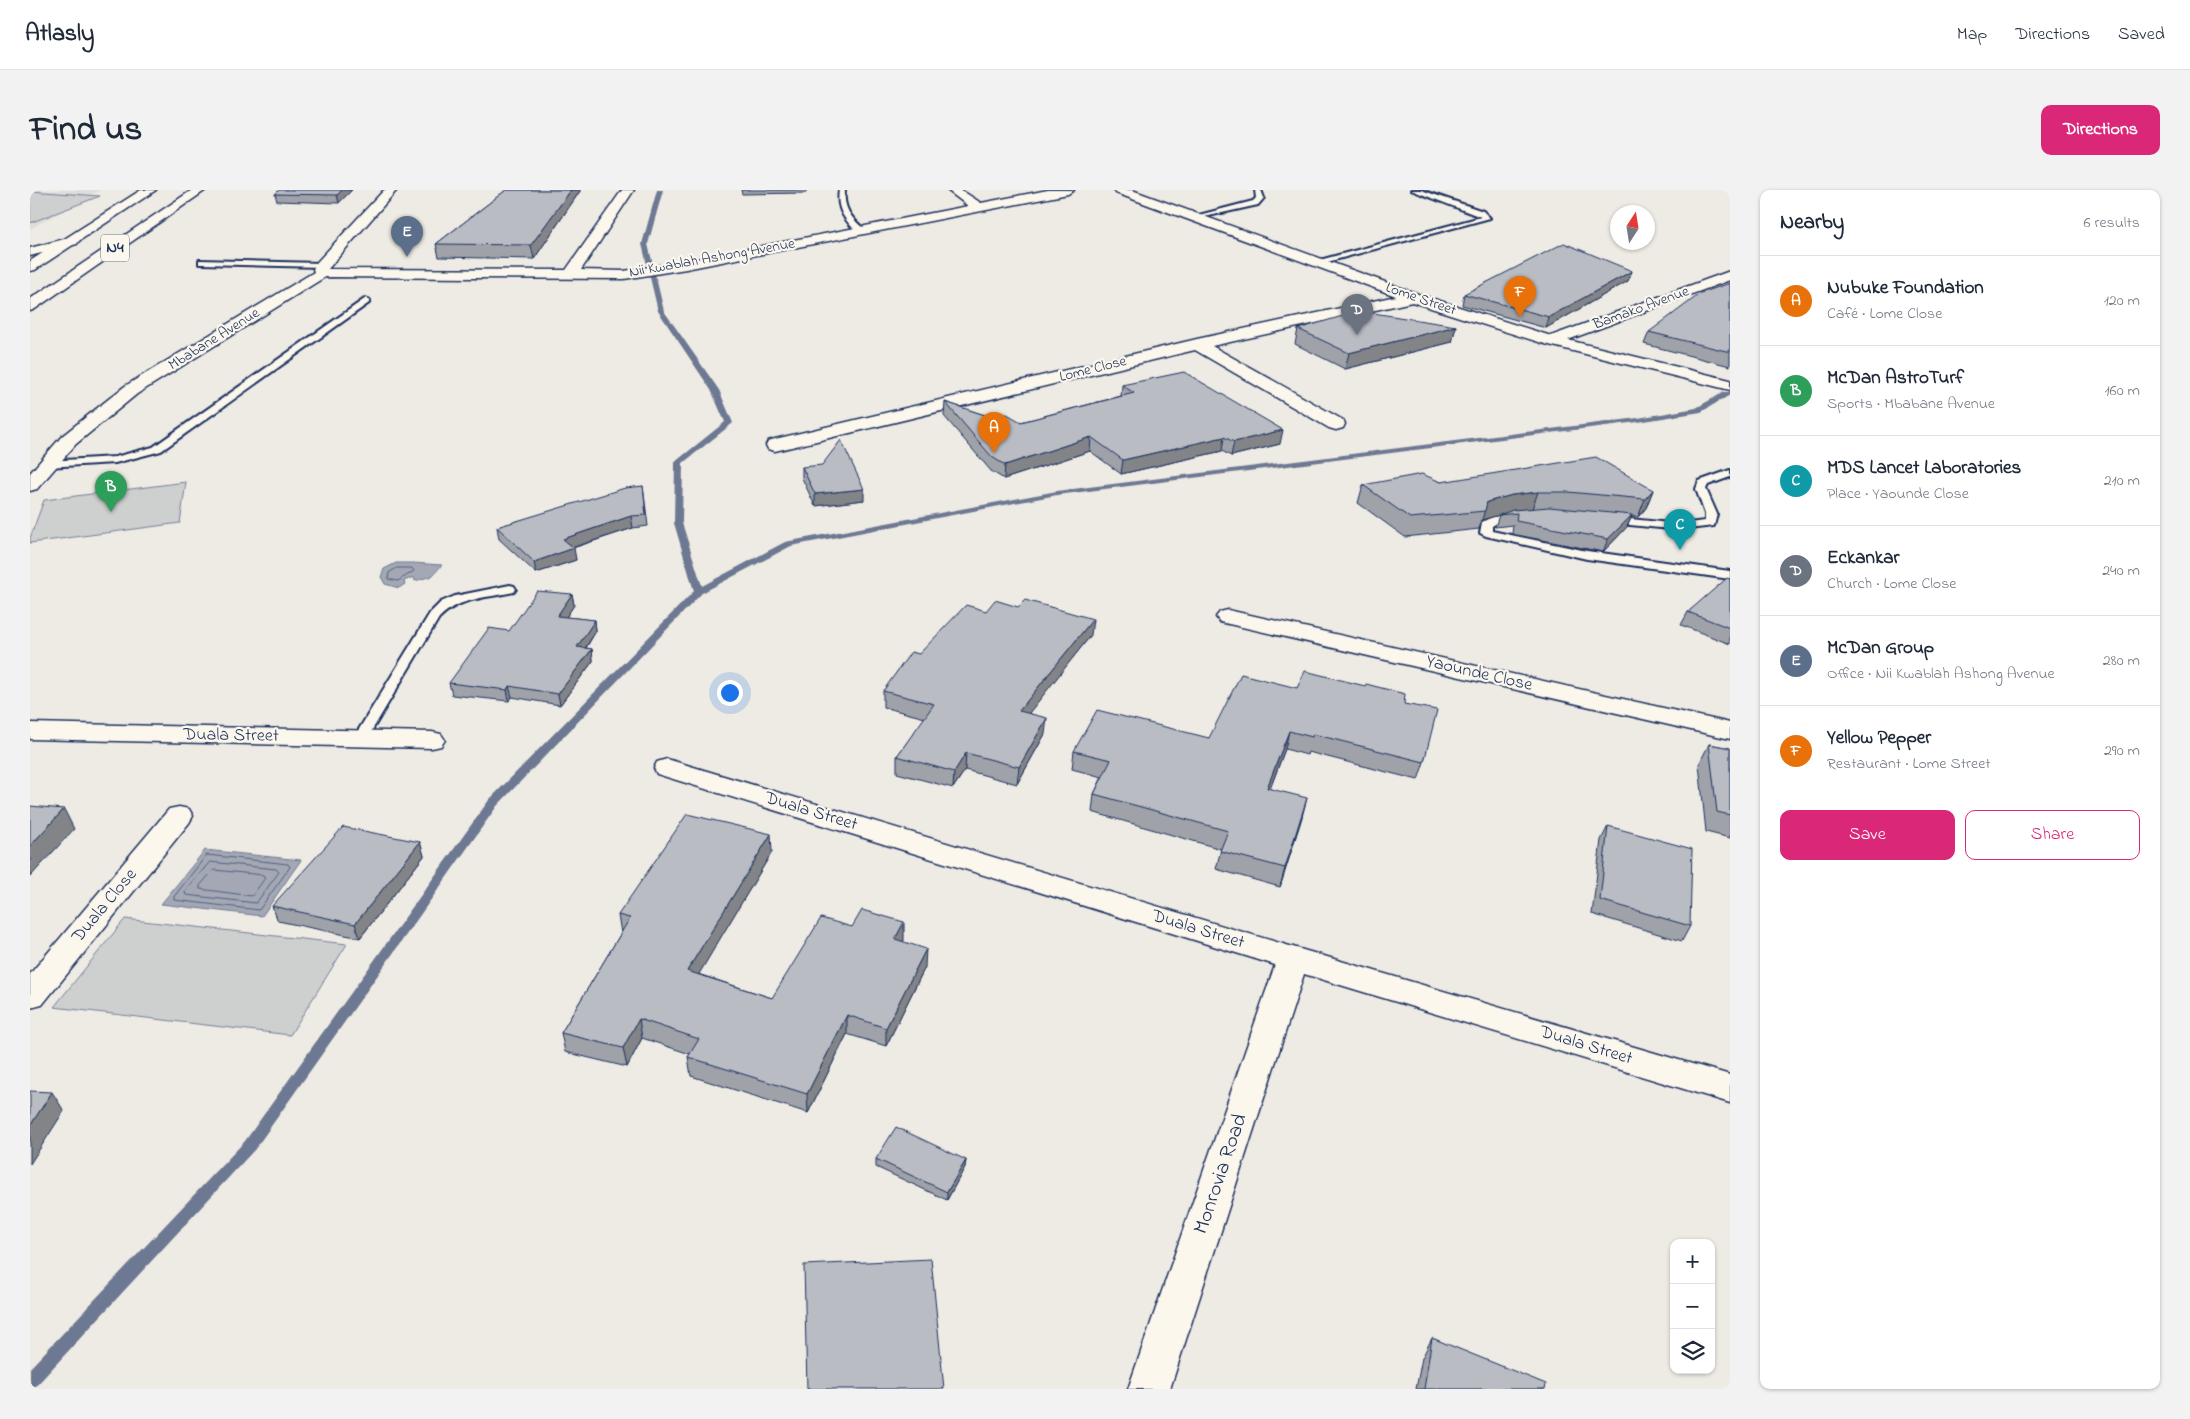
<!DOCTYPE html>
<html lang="en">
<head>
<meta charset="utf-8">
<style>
	:root { --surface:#fff; --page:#f2f2f3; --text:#1f2937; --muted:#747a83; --line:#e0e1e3; --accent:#db2777 }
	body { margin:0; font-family:"Indie Flower",sans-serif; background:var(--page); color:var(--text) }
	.controls { position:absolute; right:15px; bottom:15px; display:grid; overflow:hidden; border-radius:10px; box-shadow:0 1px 4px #0004 }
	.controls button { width:45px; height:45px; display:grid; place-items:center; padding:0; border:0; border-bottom:1px solid var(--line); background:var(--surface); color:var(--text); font:25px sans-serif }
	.compass { position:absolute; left:1580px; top:15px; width:45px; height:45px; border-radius:50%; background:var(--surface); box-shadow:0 1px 4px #0004; rotate:12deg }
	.you { position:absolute; left:699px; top:502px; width:18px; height:18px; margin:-12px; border:4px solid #fff; border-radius:50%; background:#1a73e8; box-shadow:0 0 0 8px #1a73e833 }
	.badge { display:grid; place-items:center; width:32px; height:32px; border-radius:50%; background:var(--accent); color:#fff; font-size:16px; font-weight:700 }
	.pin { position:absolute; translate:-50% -41px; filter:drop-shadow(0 1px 2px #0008) }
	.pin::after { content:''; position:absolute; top:26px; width:18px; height:15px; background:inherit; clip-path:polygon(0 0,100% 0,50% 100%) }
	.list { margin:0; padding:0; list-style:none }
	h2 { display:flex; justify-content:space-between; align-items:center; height:65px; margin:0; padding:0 20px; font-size:21px }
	h2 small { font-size:16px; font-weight:400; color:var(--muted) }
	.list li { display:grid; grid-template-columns:32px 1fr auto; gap:15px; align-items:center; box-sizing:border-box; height:90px; padding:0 20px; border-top:1px solid var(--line) }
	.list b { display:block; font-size:19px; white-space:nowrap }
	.list p { margin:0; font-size:16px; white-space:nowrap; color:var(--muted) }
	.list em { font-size:16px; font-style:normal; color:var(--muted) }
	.actions { display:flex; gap:10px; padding:15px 20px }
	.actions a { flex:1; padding:11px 0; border:1px solid var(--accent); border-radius:10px; text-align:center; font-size:18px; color:var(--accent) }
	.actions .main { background:var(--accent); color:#fff }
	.icon { flex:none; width:28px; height:28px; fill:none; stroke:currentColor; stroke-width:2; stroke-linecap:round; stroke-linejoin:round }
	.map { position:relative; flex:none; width:1700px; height:1199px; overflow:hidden; border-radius:10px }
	header { display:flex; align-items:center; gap:30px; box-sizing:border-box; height:70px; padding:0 25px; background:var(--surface); border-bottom:1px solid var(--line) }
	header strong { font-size:24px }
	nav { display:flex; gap:28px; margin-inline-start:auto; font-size:18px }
	.intro { display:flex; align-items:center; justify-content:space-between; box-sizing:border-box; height:120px; padding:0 30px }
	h1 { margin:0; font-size:35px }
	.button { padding:12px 22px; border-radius:10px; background:var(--accent); color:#fff; font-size:18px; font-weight:700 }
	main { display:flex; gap:30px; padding:0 30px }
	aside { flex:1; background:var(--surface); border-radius:10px; box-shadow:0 1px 4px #0004 }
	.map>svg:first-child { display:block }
	.built { fill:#deddda }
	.green { fill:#cecfcf; stroke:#747f96 }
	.water { fill:#a3a8b4; stroke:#6d7892 }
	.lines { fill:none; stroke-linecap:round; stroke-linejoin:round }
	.shore { stroke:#515f80; stroke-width:1 }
	.stream { fill:#6d7892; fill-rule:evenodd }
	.service-casing { stroke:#1b2f5e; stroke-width:4 }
	.minor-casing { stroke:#1b2f5e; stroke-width:3 }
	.trunk-casing { stroke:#1b2f5e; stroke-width:3 }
	.service { fill:#fbf7ec; fill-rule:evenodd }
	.minor { fill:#fbf7ec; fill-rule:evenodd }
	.trunk { fill:#fbf7ec; fill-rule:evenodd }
	.wall { fill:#9fa2a8; stroke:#1b2f5e }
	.shaded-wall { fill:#828488; stroke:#1b2f5e }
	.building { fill:#b9bcc3; stroke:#1b2f5e }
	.labels { text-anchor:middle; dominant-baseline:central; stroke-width:4.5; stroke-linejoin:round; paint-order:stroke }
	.far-street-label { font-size:15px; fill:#1b2f5e; stroke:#fbf7ec }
	.shield { fill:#fbf7ec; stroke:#5e6b89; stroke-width:1 }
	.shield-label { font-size:16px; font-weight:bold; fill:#1b2f5e }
	.street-label { font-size:18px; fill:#1b2f5e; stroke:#fbf7ec }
	.near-street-label { font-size:21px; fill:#1b2f5e; stroke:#fbf7ec }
</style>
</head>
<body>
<header>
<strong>Atlasly</strong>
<nav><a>Map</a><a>Directions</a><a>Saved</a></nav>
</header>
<div class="intro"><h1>Find us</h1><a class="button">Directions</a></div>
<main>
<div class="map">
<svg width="1700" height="1199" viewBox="0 0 1700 1199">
	<rect width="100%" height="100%" fill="#eeebe4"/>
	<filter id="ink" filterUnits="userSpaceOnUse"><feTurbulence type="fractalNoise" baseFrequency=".02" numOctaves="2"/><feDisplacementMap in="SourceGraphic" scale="10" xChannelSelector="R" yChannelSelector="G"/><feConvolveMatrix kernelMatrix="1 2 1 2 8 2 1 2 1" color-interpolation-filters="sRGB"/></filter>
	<g filter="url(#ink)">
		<path class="built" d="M 0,0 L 70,0 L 0,39 Z"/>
		<g class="green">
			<path d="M 0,1 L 70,6 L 0,33 Z"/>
			<path d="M 156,292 L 150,333 L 0,353 L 0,348 L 14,310 Z"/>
			<path d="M 95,729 L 317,754 L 260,845 L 24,817 Z"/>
		</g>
		<g class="water">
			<path d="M 366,373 L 383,373 L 412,375 L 402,386 L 385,391 L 384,387 L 374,391 L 375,394 L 369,398 L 355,394 L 351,387 L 354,379 Z"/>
			<path d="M 175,660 L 271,670 L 232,726 L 131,714 Z"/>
		</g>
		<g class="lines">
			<g class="shore">
				<path d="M 367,378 L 382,378 L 384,381 L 368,391 L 358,389 L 359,383 Z"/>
				<path d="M 177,665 L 258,674 L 260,677 L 229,720 L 144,710 L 144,707 Z"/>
				<path d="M 180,672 L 246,679 L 249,682 L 226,713 L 156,705 L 155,702 Z"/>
				<path d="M 184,680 L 233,685 L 235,688 L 222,706 L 170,699 L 170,696 Z"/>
			</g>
			<path class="stream" d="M 627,0 L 633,0 L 618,54 L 634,121 L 689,200 L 703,233 L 653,273 L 652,333 L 672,396 L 755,352 L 1027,301 L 1608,228 L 1666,218 L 1694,202 L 1700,202 L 1700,205 L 1671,222 L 1608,232 L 1027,305 L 761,356 L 672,403 L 467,616 L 225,959 L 6,1196 L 0,1198 L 0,1178 L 215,951 L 459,610 L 664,401 L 644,333 L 645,272 L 695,232 L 681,200 L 628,121 L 612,54 Z"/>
			<defs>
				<g id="service">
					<path d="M 809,0 L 815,0 C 813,17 820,27 833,38 L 833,42 L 827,42 C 814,29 806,19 809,0 Z"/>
					<path d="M 1225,0 L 1231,0 L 1234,8 L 1228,15 L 1165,29 L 1161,27 L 1223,11 L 1226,8 Z"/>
					<path d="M 1381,0 L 1391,0 L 1453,21 L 1460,28 L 1286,75 L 1286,71 L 1451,27 Z"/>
					<path d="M 169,70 L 292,73 L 296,75 L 292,77 L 172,74 L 169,74 Z"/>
					<path d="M 336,108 L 340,111 L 339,113 L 131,261 L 85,273 L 17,277 L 12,274 L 17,271 L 85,267 L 123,257 Z"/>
					<path d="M 1700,280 L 1700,287 L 1678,295 L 1676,299 L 1687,324 L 1684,336 L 1650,340 L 1580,333 L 1574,330 L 1580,327 L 1650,334 L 1675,331 L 1675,324 L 1666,299 L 1669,291 Z"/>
					<path d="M 1487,323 L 1491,324 L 1493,326 L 1491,328 L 1469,332 L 1462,336 L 1462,341 L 1557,361 L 1700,381 L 1700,389 L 1557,369 L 1456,346 L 1450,343 L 1452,332 L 1462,327 Z"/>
					<path d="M 480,395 L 484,396 L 486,399 L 484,402 C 457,408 430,407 409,428 L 335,552 L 325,552 L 323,549 L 400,423 L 411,412 L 425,406 Z"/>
				</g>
				<g id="minor">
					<path d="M 354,0 L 367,0 L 298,79 L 536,80 L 592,0 L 604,0 L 551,80 L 594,81 L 656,71 L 938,16 L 917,0 L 931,0 L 951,13 L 1018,0 L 1044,0 L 1038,4 L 656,79 L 594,89 L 295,87 L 107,204 L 46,254 L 7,299 L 0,301 L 0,283 L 32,246 L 95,196 L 284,82 L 283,79 L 287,72 Z"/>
					<path d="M 1084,0 L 1102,0 L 1388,104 L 1521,146 L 1700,81 L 1700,90 L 1538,150 L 1700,190 L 1700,200 L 1515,154 L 1382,112 L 1182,156 L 1313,230 L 1315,234 L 1313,238 L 1306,240 L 1299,238 L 1165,160 L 745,261 L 738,259 L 736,255 L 738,251 L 745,249 L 1167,149 L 1366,106 L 1086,3 Z"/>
					<path d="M 42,47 L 47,48 L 49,51 L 47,54 L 0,66 L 0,58 Z"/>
					<path d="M 1198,420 L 1700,533 L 1700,549 L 1190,432 L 1186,427 L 1190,422 Z"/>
					<path d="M 0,533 L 402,542 L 411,544 L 415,550 L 411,556 L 402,558 L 0,549 Z"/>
					<path d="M 637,569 L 1263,757 L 1700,885 L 1700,913 L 1274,784 L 1140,1199 L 1098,1199 L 1245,775 L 627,584 L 624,578 L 627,572 Z"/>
					<path d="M 149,617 L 159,619 L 163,626 L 159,633 L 12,815 L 0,818 L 0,784 L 139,619 Z"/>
				</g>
				<g id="trunk">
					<path d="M 111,0 L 126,0 L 5,80 L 0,81 L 0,71 Z"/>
					<path d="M 162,0 L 176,0 L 5,119 L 0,121 L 0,109 Z"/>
				</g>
			</defs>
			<use href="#service" class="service-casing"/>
			<use href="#minor" class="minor-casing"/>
			<use href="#trunk" class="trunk-casing"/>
			<use href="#service" class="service"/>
			<use href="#minor" class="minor"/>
			<use href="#trunk" class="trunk"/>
		</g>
		<g class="wall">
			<path d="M 322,0 L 309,13 L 247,11 L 245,4 Z"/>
			<path d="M 476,0 L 550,0 L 550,1 L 504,69 L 409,67 L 406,54 Z"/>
			<path d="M 711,0 L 776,0 L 776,3 L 712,4 Z"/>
			<path d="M 1602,81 L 1598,91 L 1516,138 L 1432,115 L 1434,104 Z"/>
			<path d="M 1700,93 L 1700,176 L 1614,154 L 1619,142 Z"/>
			<path d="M 1426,136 L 1422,152 L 1315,179 L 1265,154 L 1268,139 Z"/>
			<path d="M 1092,195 L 1250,254 L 1201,266 L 1192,261 L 1091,284 L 1060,261 L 974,289 L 961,281 L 914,226 L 915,212 L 964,228 L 991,232 L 1091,206 Z"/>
			<path d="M 772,277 L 834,310 L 785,316 L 772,288 Z"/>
			<path d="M 1411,292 L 1623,300 L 1616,318 L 1608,327 L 1602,326 L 1597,337 L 1573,362 L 1482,344 L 1483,335 L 1465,337 L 1469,325 L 1452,330 L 1449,339 L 1375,347 L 1328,313 L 1333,295 Z"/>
			<path d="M 613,296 L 618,336 L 603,338 L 543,358 L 546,370 L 506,383 L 469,349 L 467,337 Z"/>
			<path d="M 1700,389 L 1700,454 L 1651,435 L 1658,422 Z"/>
			<path d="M 542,404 L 544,415 L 536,427 L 565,430 L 566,441 L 556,458 L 562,459 L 563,471 L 530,515 L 482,507 L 479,511 L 422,505 L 419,493 Z"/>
			<path d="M 956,421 L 1061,445 L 998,523 L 1015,544 L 987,594 L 935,580 L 923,598 L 867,583 L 867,566 L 895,528 L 853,517 L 853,501 L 889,464 Z"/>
			<path d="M 1267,498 L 1394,572 L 1388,590 L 1278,562 L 1277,565 L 1255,559 L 1240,599 L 1272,627 L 1250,697 L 1186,679 L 1191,659 L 1062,622 L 1064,604 L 1072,587 L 1042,579 L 1044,561 L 1179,548 Z"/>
			<path d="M 1679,554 L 1700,558 L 1700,648 L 1676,642 L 1669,574 Z"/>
			<path d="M 1578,636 L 1660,736 L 1652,751 L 1562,724 L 1571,650 Z"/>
			<path d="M 390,652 L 394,666 L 330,748 L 248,731 L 242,716 Z"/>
			<path d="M 742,662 L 668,784 L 742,808 L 822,737 L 874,750 L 873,752 L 895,777 L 856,856 L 817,844 L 778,923 L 661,886 L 658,867 L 660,864 L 612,848 L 597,877 L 535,862 L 531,843 L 591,743 L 588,725 Z"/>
			<path d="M 846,969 L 936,970 L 935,977 L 917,1010 L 846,977 Z"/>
			<path d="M 1402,1148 L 1515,1199 L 1386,1199 L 1392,1168 Z"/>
		</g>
		<g class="shaded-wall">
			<path d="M 312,0 L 322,0 L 309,13 L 307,5 Z"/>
			<path d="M 541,0 L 550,0 L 550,1 L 504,69 L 501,55 Z"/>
			<path d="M 1602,81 L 1598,91 L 1516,138 L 1519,127 Z"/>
			<path d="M 1426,136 L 1422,152 L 1315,179 L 1319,163 Z"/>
			<path d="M 1253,240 L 1250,254 L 1201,266 L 1204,252 Z"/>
			<path d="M 1061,247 L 1060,261 L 974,289 L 975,275 Z"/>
			<path d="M 1194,247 L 1192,261 L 1091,284 L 1093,270 Z"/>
			<path d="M 834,299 L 834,310 L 785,316 L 785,304 Z"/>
			<path d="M 1623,300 L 1616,318 L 1608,327 L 1615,309 Z"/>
			<path d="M 1508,302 L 1502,319 L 1476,323 L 1452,330 L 1457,312 L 1482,305 Z"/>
			<path d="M 1602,325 L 1597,337 L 1573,362 L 1578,349 Z"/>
			<path d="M 601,326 L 603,338 L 535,360 L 533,349 Z"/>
			<path d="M 544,358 L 546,370 L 506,383 L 504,372 Z"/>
			<path d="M 542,404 L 544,415 L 529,438 L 527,426 Z"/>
			<path d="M 1063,429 L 1061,445 L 988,537 L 989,521 Z"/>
			<path d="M 565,430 L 566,441 L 549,468 L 547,457 Z"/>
			<path d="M 562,459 L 563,471 L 530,515 L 528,504 Z"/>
			<path d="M 479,496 L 482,507 L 479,511 L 477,500 Z"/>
			<path d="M 1017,528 L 1015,544 L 987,594 L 989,577 Z"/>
			<path d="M 1259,541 L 1255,559 L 1233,617 L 1237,598 Z"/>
			<path d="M 936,563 L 935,580 L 923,598 L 924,582 Z"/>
			<path d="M 1277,608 L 1272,627 L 1250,697 L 1255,678 Z"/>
			<path d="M 34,619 L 44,639 L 0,687 L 0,656 Z"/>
			<path d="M 741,644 L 742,662 L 660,799 L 657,781 Z"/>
			<path d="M 390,652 L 394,666 L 330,748 L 325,734 Z"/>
			<path d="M 874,732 L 874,750 L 864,768 L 865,749 Z"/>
			<path d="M 896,759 L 895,777 L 856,856 L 856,838 Z"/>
			<path d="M 817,825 L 817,844 L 778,923 L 777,904 Z"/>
			<path d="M 609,829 L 612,848 L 597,877 L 593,858 Z"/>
			<path d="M 22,902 L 34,921 L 0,974 L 0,936 Z"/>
			<path d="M 936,970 L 935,977 L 917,1010 L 917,1002 Z"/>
		</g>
		<g class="building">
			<path d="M 249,0 L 312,0 L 307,5 L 245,4 Z"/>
			<path d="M 476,0 L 541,0 L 501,55 L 406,54 Z"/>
			<path d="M 1534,53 L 1602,81 L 1519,127 L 1434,104 Z"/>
			<path d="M 1700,93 L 1700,162 L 1619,142 L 1671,103 Z"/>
			<path d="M 1343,123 L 1426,136 L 1319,163 L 1268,139 L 1316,125 Z"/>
			<path d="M 1154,182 L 1253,240 L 1204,252 L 1194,247 L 1093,270 L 1061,247 L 975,275 L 962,267 L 915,212 L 964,228 L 977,224 L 991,232 L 1104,203 L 1092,195 Z"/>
			<path d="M 811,250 L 834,299 L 785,304 L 772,277 L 792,275 Z"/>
			<path d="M 1566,267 L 1623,300 L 1615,309 L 1538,302 L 1508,302 L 1482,305 L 1457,312 L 1455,321 L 1380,328 L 1333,295 L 1392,284 L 1411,292 Z"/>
			<path d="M 613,296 L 616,325 L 601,326 L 533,349 L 544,358 L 504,372 L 467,337 L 595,298 Z"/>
			<path d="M 1519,317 L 1602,325 L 1578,349 L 1486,331 L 1487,323 L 1469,325 L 1483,320 Z"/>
			<path d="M 1697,388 L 1700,389 L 1700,438 L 1658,422 Z"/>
			<path d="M 507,401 L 542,404 L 527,426 L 565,430 L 547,457 L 562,459 L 528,504 L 479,496 L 477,500 L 419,493 L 459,438 L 479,441 Z"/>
			<path d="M 965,410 L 988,417 L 995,410 L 1063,429 L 989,521 L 1017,528 L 989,577 L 936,563 L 924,582 L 867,566 L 904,514 L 853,501 L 881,462 L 889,464 L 936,415 L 956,421 Z"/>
			<path d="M 1275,481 L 1335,496 L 1336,494 L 1375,504 L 1374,514 L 1407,520 L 1394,572 L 1283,544 L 1282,547 L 1259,541 L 1237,598 L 1277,608 L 1255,678 L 1190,661 L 1198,641 L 1064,604 L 1081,570 L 1044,561 L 1067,520 L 1179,548 L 1211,484 L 1267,498 Z"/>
			<path d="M 1679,554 L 1700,558 L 1700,625 L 1687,622 Z"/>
			<path d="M 0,616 L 34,619 L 0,656 Z"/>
			<path d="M 657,624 L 741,644 L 657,781 L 742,808 L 791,728 L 822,737 L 832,720 L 874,732 L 865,749 L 896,759 L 856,838 L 817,825 L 777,904 L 658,867 L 669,849 L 609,829 L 593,858 L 531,843 L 600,728 L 588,725 Z"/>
			<path d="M 1578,636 L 1662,659 L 1660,736 L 1570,710 Z"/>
			<path d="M 313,637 L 390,652 L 325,734 L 242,716 Z"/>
			<path d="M 0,901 L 22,902 L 0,936 Z"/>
			<path d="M 866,937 L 936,970 L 917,1002 L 846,969 Z"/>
			<path d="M 901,1069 L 914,1199 L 777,1199 L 774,1075 Z"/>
			<path d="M 1402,1148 L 1516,1194 L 1515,1199 L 1394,1199 Z"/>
		</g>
	</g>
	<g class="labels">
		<g class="far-street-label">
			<text transform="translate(682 68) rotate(-10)">Nii Kwablah Ashong Avenue</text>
			<text transform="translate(1391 109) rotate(19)">Lome Street</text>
			<text transform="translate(1611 118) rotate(-20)">Bamako Avenue</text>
			<text transform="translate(184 149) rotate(-32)">Mbabane Avenue</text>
			<text transform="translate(1063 179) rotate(-14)">Lome Close</text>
		</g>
		<rect class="shield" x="71" y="44.5" width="28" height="27" rx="4"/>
		<g class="shield-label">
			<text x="85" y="58">N4</text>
		</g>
		<g class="street-label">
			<text transform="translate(1449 484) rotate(13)">Yaounde Close</text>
			<text transform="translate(201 546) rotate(1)">Duala Street</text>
			<text transform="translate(781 622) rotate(17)">Duala Street</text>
			<text transform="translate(75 716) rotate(-50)">Duala Close</text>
			<text transform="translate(1168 740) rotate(17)">Duala Street</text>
			<text transform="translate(1556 856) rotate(17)">Duala Street</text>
		</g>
		<g class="near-street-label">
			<text transform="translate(1191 984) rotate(-71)">Monrovia Road</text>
		</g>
	</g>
</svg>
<div class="controls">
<button>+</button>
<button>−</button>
<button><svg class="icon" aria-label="layers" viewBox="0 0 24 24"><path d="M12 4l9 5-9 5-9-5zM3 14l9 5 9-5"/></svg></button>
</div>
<svg class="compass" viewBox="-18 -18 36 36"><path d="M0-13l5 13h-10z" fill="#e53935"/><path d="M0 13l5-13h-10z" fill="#747a83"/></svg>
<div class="you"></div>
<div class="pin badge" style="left:964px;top:263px;background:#e8710a">A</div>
<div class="pin badge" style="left:81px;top:322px;background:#2e9e5b">B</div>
<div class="pin badge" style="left:1650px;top:360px;background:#0f9aa8">C</div>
<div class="pin badge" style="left:1327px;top:145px;background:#6b7280">D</div>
<div class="pin badge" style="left:377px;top:67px;background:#5c6f8a">E</div>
<div class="pin badge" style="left:1490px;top:127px;background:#e8710a">F</div>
</div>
<aside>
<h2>Nearby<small>6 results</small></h2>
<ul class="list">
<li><span class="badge" style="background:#e8710a">A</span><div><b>Nubuke Foundation</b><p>Café · Lome Close</p></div><em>120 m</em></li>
<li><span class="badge" style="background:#2e9e5b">B</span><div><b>McDan AstroTurf</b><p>Sports · Mbabane Avenue</p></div><em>160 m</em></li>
<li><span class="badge" style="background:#0f9aa8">C</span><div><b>MDS Lancet Laboratories</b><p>Place · Yaounde Close</p></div><em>210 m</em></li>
<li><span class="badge" style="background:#6b7280">D</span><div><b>Eckankar</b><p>Church · Lome Close</p></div><em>240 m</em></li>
<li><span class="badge" style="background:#5c6f8a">E</span><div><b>McDan Group</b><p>Office · Nii Kwablah Ashong Avenue</p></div><em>280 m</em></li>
<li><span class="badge" style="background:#e8710a">F</span><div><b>Yellow Pepper</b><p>Restaurant · Lome Street</p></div><em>290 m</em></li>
</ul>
<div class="actions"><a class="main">Save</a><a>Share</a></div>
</aside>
</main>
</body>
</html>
